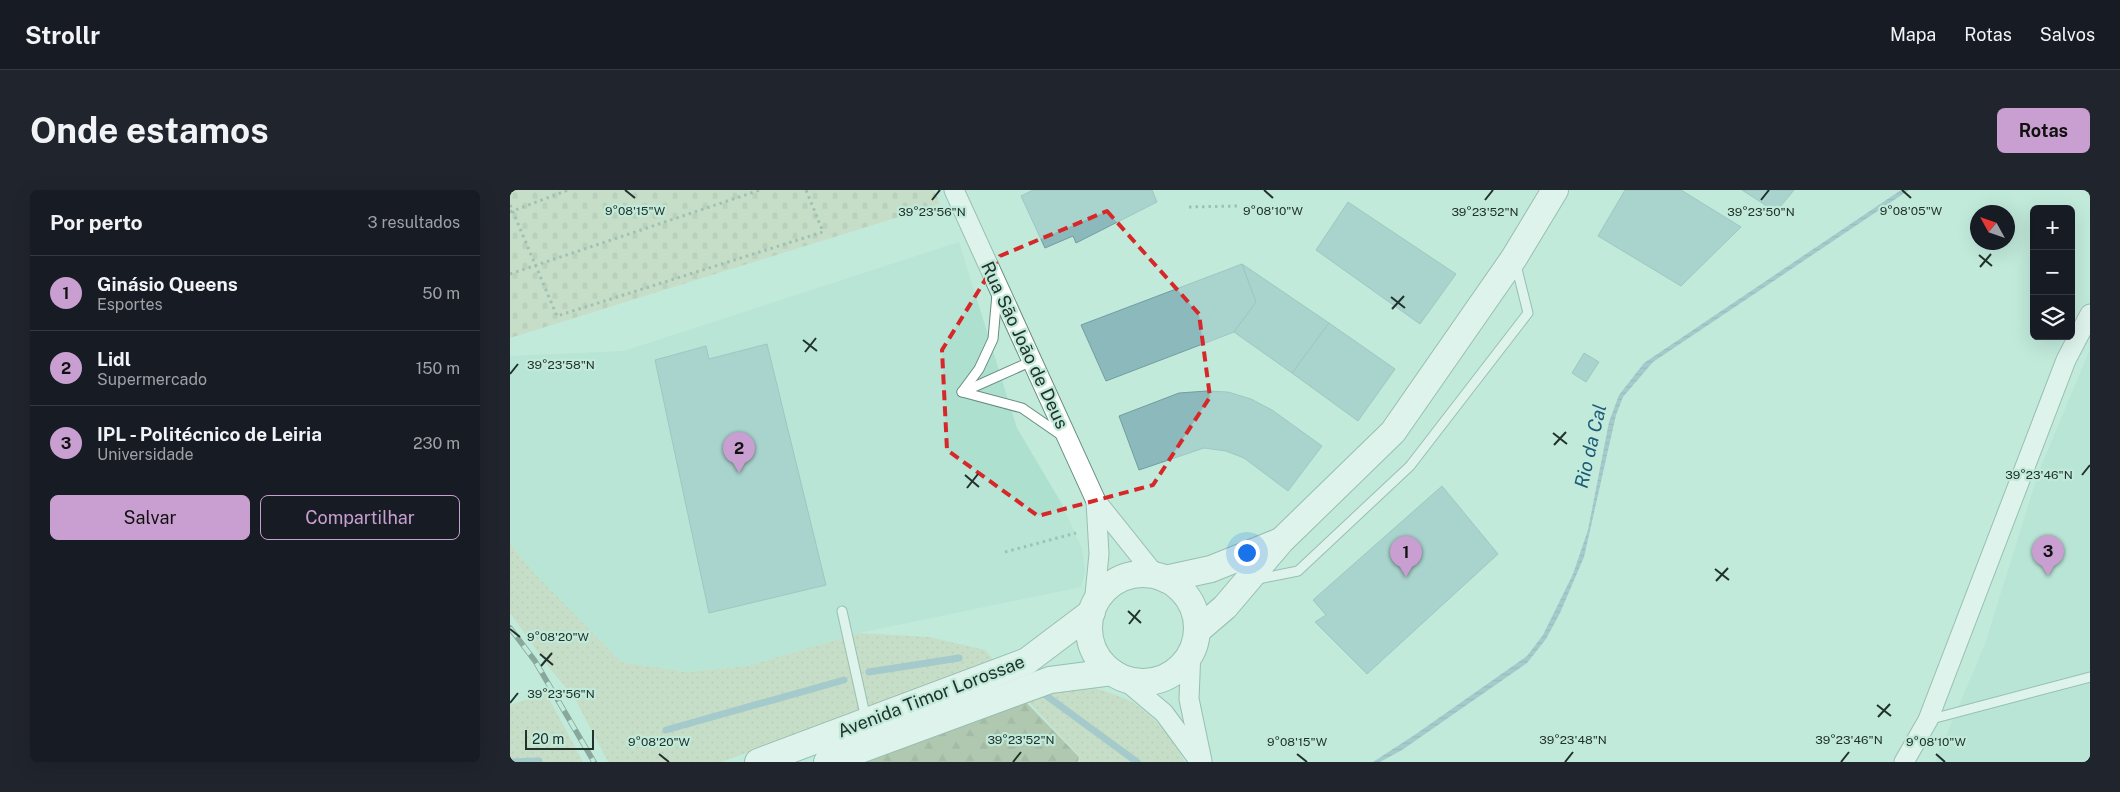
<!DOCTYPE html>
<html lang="pt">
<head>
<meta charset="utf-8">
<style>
	:root { --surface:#171b24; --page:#20242c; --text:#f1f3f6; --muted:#9ea1a6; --line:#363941; --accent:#c89fd0 }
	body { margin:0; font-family:"Public Sans",sans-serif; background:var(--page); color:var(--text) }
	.controls { position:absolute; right:15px; top:15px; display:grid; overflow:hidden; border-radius:8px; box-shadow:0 5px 20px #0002 }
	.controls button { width:45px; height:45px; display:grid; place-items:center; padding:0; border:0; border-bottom:1px solid var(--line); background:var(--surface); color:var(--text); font:25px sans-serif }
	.compass { position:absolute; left:1460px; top:15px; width:45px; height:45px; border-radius:50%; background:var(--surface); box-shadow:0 5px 20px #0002; rotate:310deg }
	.scale { position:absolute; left:15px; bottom:12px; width:69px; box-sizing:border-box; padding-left:5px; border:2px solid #21312b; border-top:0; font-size:14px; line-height:18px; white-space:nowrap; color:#21312b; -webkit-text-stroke:4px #c1eadb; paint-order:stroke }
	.you { position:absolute; left:736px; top:362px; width:18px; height:18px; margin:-12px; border:4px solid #fff; border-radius:50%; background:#1a73e8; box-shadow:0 0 0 8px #1a73e833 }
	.badge { display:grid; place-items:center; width:32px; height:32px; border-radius:50%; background:var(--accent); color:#111; font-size:16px; font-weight:700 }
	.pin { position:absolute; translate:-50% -41px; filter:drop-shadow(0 1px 2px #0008) }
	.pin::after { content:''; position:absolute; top:26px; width:18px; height:15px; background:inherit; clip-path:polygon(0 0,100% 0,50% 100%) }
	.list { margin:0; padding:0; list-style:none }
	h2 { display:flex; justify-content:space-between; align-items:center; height:65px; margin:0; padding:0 20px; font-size:21px }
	h2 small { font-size:16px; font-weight:400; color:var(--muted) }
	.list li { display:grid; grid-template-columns:32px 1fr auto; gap:15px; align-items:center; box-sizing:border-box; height:75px; padding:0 20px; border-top:1px solid var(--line) }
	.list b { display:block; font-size:19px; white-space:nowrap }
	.list p { margin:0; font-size:16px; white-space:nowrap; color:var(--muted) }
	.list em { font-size:16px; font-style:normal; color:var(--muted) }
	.actions { display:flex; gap:10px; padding:15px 20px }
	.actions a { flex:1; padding:11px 0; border:1px solid var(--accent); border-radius:8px; text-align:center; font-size:18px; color:var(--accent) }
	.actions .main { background:var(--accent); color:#111 }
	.icon { flex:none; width:28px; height:28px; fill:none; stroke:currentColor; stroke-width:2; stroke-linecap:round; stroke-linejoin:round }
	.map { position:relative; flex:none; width:1580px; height:572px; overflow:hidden; border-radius:8px }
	header { display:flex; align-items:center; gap:30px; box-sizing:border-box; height:70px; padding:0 25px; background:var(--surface); border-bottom:1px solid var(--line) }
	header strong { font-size:24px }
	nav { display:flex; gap:28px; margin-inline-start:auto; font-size:18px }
	.intro { display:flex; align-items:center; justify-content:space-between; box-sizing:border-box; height:120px; padding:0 30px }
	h1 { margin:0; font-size:35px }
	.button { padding:12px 22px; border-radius:8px; background:var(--accent); color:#111; font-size:18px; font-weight:700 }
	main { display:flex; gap:30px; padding:0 30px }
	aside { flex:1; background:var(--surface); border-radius:8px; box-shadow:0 5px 20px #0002 }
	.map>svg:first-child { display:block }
	.built { fill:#aee0cf }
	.grass { fill:url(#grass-dots) }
	.forest { fill:url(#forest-firs) }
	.cemetery { fill:url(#cemetery-stones) }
	.water { fill:url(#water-rules) }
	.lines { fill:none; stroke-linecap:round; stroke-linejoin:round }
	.stream { stroke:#82a5b9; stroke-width:7 }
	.building { fill:#8cb9bc; stroke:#729da1 }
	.lane-casing { stroke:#678d80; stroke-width:11 }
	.street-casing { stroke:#678d80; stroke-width:21 }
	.secondary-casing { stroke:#678d80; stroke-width:28 }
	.path { stroke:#749186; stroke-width:3; stroke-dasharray:2.5 4; stroke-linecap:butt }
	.lane { stroke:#fff; stroke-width:9 }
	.street { stroke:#fff; stroke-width:19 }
	.secondary { stroke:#fff; stroke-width:26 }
	.rail-casing { stroke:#455a52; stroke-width:5.5 }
	.rail { stroke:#c1eadb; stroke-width:4; stroke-dasharray:11; stroke-linecap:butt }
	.marked { fill:none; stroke:#d62828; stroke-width:4; stroke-dasharray:10 6; stroke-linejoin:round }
	.ticks { fill:none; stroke:#21312b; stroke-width:2 }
	.labels { text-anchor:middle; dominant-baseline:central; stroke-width:4.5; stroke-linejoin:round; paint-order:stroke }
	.street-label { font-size:18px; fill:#21312b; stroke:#c1eadb }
	.water-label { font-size:19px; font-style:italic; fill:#1c5b77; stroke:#c1eadb }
	.ticks-label { font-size:12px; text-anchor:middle; fill:#21312b; stroke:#c1eadb; stroke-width:4.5; stroke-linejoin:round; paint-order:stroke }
</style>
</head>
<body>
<header>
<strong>Strollr</strong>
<nav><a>Mapa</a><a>Rotas</a><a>Salvos</a></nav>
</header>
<div class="intro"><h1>Onde estamos</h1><a class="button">Rotas</a></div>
<main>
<aside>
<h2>Por perto<small>3 resultados</small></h2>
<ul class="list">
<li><span class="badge">1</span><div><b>Ginásio Queens</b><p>Esportes</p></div><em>50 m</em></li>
<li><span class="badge">2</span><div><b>Lidl</b><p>Supermercado</p></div><em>150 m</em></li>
<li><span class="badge">3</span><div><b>IPL - Politécnico de Leiria</b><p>Universidade</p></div><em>230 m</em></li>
</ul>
<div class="actions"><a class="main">Salvar</a><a>Compartilhar</a></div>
</aside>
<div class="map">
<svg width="1580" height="572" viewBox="0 0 1580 572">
	<defs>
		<pattern id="grass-dots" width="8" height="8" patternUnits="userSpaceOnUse" patternTransform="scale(1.25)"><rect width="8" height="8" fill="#cdcfaf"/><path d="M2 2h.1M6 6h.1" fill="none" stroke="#b0b297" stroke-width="1.8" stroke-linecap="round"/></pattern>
		<pattern id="forest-firs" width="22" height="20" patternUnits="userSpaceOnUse" patternTransform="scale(1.25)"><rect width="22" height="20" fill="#9c9f7d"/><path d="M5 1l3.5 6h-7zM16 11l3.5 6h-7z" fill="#7f8267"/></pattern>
		<pattern id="cemetery-stones" width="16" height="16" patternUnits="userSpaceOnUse" patternTransform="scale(1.25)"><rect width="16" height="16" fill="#cdcfaf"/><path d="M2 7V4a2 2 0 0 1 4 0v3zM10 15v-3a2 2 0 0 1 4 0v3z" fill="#b0b297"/></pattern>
		<pattern id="water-rules" width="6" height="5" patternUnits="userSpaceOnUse" patternTransform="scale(1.25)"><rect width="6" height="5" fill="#82a5b9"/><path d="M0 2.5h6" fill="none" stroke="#6a8797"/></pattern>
	</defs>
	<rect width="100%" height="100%" fill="#c1eadb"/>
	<g class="built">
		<path d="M 449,52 L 507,238 L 552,314 L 572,359 L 575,381 L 571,397 L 349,443 L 238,476 L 177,482 L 111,472 L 21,380 L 0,353 L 0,166 L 114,161 Z"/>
		<path d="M 1580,159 L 1580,572 L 1425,572 L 1475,454 L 1528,284 Z"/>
	</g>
	<g class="grass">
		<path d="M 0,353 L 21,380 L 111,472 L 177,482 L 238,476 L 349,443 L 419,447 L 475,460 L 484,471 L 212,572 L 98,572 L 64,507 L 37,475 L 0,423 Z"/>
		<path d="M 582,497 C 593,501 605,504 616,509 C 640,520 663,549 675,572 L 627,572 L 618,566 L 626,572 L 569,572 L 570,567 L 515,508 L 524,504 Z"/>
		<path d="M 36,503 L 73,572 L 0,572 L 0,515 Z"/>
	</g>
	<path class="forest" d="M 511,507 L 569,567 L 568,572 L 338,572 Z"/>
	<path class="cemetery" d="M 0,0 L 424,0 L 430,14 L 0,148 Z"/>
	<path class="water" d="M 1391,0 L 1399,0 L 1143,172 L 1113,207 L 1106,225 L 1074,367 L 1050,423 L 1036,449 L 1017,473 L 892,560 L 870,572 L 863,572 L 906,544 L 1017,466 L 1033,445 L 1063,384 L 1078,340 L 1099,232 L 1109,205 L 1134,173 Z"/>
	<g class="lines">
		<g class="stream">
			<path d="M 359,482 L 449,468"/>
			<path d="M 534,504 L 627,572"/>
			<path d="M 156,540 L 334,490"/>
			<path d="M 0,572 L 29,571"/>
		</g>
	</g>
	<g class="building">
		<path d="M 523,0 L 642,0 L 647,12 L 566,53 L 563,46 L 535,58 L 511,6 Z"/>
		<path d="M 1115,0 L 1171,0 L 1231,37 L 1171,96 L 1088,46 Z"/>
		<path d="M 1232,0 L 1284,0 L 1266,22 Z"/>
		<path d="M 838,12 L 946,84 L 910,134 L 806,60 Z"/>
		<path d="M 732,74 L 746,112 L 724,142 L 596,191 L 571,135 Z"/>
		<path d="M 732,74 L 819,133 L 782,183 L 724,142 L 746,112 Z"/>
		<path d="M 819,133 L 885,179 L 848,231 L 782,183 Z"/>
		<path d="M 257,154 L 316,395 L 199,423 L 145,170 L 196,156 L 199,169 Z"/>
		<path d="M 1074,163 L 1089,172 L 1076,192 L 1062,183 Z"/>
		<path d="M 697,201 L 718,202 L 741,209 L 762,220 L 812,256 L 778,301 L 734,268 L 716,261 L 694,258 L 629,280 L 609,226 L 669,203 Z"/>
		<path d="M 932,296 L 988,364 L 857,484 L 805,432 L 816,425 L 803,410 Z"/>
	</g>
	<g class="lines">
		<defs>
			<g id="lane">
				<path d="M 455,201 L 522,171"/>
				<path d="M 452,202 L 512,218 L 551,245"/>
				<path d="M 452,202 L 469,179 L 483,149 L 487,104"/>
				<path d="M 748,389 L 788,381 L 900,276 L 1018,123 L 1006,75"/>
				<path d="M 332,421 L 356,529"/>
				<path d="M 1418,530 L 1580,487"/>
			</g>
			<g id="street">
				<path d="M 444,0 L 586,311 L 646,386"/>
				<path d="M 584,415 L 589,364 L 586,311"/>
				<path d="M 681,460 L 679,509 L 692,571"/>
				<path d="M 610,486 L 654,523 L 690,572"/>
				<path d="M 1394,572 L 1418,530 L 1556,170 L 1580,124"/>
			</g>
			<g id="secondary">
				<circle cx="633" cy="438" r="54"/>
				<path d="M 655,389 L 701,379 L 768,352"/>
				<path d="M 687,441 L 715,417 L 771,351 L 883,242 L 1004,68 L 1045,0"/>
				<path d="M 248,572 L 517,471 L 582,422"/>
				<path d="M 317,572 L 540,490 L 602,482"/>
			</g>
		</defs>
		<use href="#lane" class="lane-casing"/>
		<use href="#street" class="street-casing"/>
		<use href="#secondary" class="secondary-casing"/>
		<g class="path">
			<path d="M 0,15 L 47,126 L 313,42 L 296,0"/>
			<path d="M 679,17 L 730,16"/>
			<path d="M 0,22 L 58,0"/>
			<path d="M 0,84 L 250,0"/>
			<path d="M 495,362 L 566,343"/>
		</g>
		<use href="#lane" class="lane"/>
		<use href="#street" class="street"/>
		<use href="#secondary" class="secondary"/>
		<defs>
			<path id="rail" d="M 0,438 L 25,471 L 84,572"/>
		</defs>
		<use href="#rail" class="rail-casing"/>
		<use href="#rail" class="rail"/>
	</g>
	<path d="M0 0H1580V572H0ZM 597,21 L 689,124 L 700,207 L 643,295 L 528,326 L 437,260 L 432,160 L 490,66 Z" fill="#c1eadb" fill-opacity=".55" fill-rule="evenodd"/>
	<path class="marked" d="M 597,21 L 689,124 L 700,207 L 643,295 L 528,326 L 437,260 L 432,160 L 490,66 Z"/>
	<path class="ticks" d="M 115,0 L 125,8M 754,0 L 763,8M 1392,0 L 1401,8M 422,10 L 430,0M 975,10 L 983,0M 1251,10 L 1259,0M 1469,65 L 1482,76M 1470,77 L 1481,64M 881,107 L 895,118M 882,119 L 894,106M 293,150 L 307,161M 295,162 L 306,148M 0,184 L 8,174M 1043,243 L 1057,254M 1044,255 L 1056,242M 455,285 L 469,297M 1572,285 L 1580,275M 457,298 L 468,284M 1205,379 L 1219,390M 1206,391 L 1218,378M 618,421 L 631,433M 619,434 L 630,420M 0,439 L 10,447M 30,464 L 43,475M 31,476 L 42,463M 0,513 L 8,503M 1367,515 L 1381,526M 1368,527 L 1380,514M 149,564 L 159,572M 787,564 L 797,572M 1426,564 L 1435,572M 503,572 L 511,562M 1055,572 L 1063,562M 1331,572 L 1339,562"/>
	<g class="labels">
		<g class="street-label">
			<text transform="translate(515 155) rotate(65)">Rua São João de Deus</text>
			<text transform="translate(421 506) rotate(-21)">Avenida Timor Lorossae</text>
		</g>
		<g class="water-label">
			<text transform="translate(1080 256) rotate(-77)">Rio da Cal</text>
		</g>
	</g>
	<g class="ticks-label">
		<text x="1401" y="25">9°08'05"W</text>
		<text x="125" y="25">9°08'15"W</text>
		<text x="763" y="25">9°08'10"W</text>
		<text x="422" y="26">39°23'56"N</text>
		<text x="975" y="26">39°23'52"N</text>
		<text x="1251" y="26">39°23'50"N</text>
		<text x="51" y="179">39°23'58"N</text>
		<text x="1529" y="289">39°23'46"N</text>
		<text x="48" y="451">9°08'20"W</text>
		<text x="51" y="508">39°23'56"N</text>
		<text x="511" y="554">39°23'52"N</text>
		<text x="1063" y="554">39°23'48"N</text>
		<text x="1339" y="554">39°23'46"N</text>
		<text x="149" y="556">9°08'20"W</text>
		<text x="787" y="556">9°08'15"W</text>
		<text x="1426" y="556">9°08'10"W</text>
	</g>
</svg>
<div class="controls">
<button>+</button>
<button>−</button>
<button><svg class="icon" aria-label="layers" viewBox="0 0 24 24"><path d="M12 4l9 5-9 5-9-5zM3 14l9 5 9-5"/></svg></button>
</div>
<svg class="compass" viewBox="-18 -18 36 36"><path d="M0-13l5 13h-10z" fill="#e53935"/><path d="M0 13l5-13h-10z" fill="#9ea1a6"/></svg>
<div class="scale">20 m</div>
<div class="you"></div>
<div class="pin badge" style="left:896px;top:387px">1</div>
<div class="pin badge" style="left:229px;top:283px">2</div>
<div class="pin badge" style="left:1538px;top:386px">3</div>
</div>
</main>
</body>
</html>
